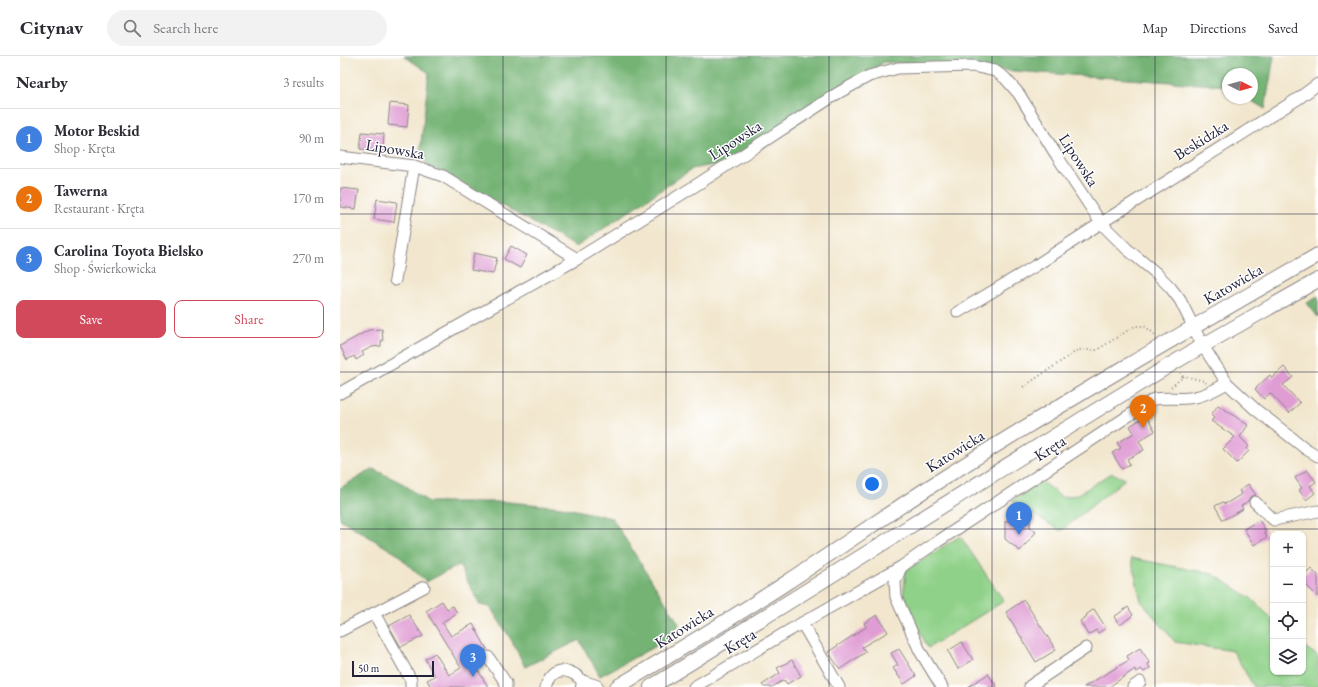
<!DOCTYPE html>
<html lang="en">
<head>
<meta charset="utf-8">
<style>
	:root { --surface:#fff; --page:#f2f2f3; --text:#2b2b33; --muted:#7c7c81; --line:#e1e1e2; --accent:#d1495b }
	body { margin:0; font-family:"EB Garamond",serif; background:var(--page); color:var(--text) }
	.controls { position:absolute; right:12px; bottom:12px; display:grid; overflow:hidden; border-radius:8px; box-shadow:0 1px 3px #0004 }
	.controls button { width:36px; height:36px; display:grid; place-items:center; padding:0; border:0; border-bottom:1px solid var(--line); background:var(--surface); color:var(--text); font:20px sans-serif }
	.compass { position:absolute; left:882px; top:12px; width:36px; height:36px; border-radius:50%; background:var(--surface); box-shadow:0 1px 3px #0004; rotate:96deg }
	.scale { position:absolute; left:12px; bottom:10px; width:82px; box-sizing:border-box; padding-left:4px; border:2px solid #22223b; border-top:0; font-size:11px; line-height:14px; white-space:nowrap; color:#22223b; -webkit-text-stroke:3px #fff; paint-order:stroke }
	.you { position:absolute; left:532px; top:428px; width:14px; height:14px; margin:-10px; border:3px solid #fff; border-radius:50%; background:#1a73e8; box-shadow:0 0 0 6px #1a73e833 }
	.badge { display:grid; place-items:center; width:26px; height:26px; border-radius:50%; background:var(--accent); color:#fff; font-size:13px; font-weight:700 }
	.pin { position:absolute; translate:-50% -33px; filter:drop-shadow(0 1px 2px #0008) }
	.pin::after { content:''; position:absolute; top:21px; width:14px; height:12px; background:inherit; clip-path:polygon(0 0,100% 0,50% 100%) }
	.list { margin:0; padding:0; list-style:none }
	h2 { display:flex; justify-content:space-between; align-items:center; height:52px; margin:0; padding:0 16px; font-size:17px }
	h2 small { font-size:13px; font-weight:400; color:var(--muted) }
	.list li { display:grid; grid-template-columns:26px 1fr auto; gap:12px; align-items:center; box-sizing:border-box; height:60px; padding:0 16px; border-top:1px solid var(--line) }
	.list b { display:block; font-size:15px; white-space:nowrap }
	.list p { margin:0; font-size:13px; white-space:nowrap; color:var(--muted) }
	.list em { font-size:13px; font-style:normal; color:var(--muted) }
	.actions { display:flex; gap:8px; padding:12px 16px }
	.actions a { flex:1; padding:9px 0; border:1px solid var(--accent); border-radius:8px; text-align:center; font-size:14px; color:var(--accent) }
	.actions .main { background:var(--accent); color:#fff }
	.icon { flex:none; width:22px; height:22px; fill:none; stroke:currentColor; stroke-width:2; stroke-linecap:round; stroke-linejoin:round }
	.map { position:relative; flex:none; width:978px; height:631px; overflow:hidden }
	header { display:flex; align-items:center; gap:24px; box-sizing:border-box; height:56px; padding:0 20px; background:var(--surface); border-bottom:1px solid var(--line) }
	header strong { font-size:19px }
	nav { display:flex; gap:22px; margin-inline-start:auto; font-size:14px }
	.search { width:280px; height:36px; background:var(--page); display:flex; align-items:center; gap:10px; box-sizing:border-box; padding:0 14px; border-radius:22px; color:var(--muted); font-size:15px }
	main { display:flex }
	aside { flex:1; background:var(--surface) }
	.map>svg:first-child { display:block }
	.green { fill:#90d189; stroke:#597a62 }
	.forest { fill:#74b375; stroke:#4b6a58 }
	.building { fill:#e09dd4 }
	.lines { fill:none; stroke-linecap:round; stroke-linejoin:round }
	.minor-casing { stroke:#8a8484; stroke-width:13 }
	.major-casing { stroke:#8a8484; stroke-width:16 }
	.path { stroke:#8a8484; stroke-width:2; stroke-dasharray:1 3; stroke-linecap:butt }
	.minor { stroke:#fff; stroke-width:11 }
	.major { stroke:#fff; stroke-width:14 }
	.grid { fill:none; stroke:#22223b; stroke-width:1; stroke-opacity:0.55 }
	.labels { text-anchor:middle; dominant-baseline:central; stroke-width:3; stroke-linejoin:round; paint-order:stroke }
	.street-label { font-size:16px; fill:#22223b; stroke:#fff }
</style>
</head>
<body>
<header>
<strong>Citynav</strong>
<div class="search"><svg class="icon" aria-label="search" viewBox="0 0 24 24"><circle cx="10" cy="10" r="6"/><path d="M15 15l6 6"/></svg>Search here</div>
<nav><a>Map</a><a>Directions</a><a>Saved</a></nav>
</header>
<main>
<aside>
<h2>Nearby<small>3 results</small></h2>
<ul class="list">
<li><span class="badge" style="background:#3f7fe0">1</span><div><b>Motor Beskid</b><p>Shop · Kręta</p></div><em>90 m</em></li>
<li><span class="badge" style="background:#e8710a">2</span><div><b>Tawerna</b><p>Restaurant · Kręta</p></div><em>170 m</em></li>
<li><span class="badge" style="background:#3f7fe0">3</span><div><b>Carolina Toyota Bielsko</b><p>Shop · Świerkowicka</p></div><em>270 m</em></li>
</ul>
<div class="actions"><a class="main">Save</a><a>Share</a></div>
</aside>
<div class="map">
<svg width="978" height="631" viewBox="0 0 978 631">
	<rect width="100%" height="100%" fill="#fff"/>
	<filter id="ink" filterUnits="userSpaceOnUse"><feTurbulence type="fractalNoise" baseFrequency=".025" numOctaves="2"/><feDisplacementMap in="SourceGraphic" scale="8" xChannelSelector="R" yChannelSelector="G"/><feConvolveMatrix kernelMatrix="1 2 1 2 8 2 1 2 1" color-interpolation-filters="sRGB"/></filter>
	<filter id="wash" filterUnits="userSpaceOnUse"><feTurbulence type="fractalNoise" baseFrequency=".012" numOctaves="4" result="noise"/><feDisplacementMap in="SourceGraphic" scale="16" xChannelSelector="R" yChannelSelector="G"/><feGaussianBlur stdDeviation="0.9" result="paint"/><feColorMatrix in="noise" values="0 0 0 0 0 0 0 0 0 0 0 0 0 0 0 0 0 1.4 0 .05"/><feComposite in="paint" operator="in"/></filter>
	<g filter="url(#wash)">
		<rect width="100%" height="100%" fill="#f2e7ce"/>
		<g class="green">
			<path d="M 772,417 L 785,423 L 721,475 L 672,445 L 701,425 L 721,441 L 737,439 Z"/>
			<path d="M 620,480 L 664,545 L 588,592 L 563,542 L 566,514 Z"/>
			<path d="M 791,502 L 873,518 L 912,543 L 933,564 L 933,616 L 963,616 L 963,590 L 978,600 L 978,631 L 914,631 L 893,595 L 835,586 L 801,545 Z"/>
		</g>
		<g class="forest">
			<path d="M 64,0 L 934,0 L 925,53 L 907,42 L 912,42 L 912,18 L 888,18 L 888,30 L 544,6 L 395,111 L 373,109 L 352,113 L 236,191 L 115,123 L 87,109 L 80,95 L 89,17 Z"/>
			<path d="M 978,241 L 978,261 L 967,247 Z"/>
			<path d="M 33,413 L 62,427 L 88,446 L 168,446 L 222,451 L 272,462 L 338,566 L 339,569 L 325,585 L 260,620 L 239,584 L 185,611 L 172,585 L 150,551 L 140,549 L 119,509 L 86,526 L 57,498 L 0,463 L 0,432 Z"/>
		</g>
		<g id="blocks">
			<g class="building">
				<path d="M 50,47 L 69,49 L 67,71 L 48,69 Z"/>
				<path d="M 22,76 L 44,78 L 43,95 L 20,93 Z"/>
				<path d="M 0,132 L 19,134 L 16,153 L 0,151 Z"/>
				<path d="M 37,143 L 57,146 L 54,166 L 34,163 Z"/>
				<path d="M 171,190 L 187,199 L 180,212 L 164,203 Z"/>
				<path d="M 134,197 L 157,202 L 153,218 L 131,214 Z"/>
				<path d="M 42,273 L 43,285 L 41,285 L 41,290 L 32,291 L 22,296 L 24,299 L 16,304 L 14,300 L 7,304 L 0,290 L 29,274 Z"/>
				<path d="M 944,311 L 953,321 L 943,329 L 960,347 L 949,357 L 930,337 L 924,343 L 915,333 L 930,319 L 932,322 Z"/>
				<path d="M 878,349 L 908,369 L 900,381 L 909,390 L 907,392 L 909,395 L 897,407 L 883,393 L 895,381 L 871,365 L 874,362 L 871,359 Z"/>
				<path d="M 806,360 L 815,375 L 799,385 L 804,394 L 787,403 L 790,408 L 782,413 L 772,397 L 781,392 L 777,387 L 794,377 L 790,370 Z"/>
				<path d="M 967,414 L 976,426 L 970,430 L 975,437 L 966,444 L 959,434 L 962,432 L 955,422 Z"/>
				<path d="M 908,428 L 916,439 L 910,441 L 908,445 L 901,450 L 903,453 L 883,464 L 875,450 L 883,446 L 885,448 L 902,438 L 899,435 Z"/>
				<path d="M 690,464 L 690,471 L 696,476 L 680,495 L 665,483 L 665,465 Z"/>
				<path d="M 919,464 L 926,475 L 924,476 L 927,481 L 914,489 L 904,473 Z"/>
				<path d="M 971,512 L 978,519 L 978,541 L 963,526 L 963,520 Z"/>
				<path d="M 684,544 L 716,594 L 696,606 L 666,556 Z"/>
				<path d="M 102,545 L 107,553 L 113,550 L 117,557 L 102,566 L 111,580 L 133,568 L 147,593 L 131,602 L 148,631 L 91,631 L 87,624 L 95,620 L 85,603 L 95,597 L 109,619 L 121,612 L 86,555 Z"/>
				<path d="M 788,551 L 793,559 L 780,569 L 774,561 Z"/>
				<path d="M 754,553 L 766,572 L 758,577 L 756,574 L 748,579 L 740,565 L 747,560 L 746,559 Z"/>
				<path d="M 69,559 L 83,580 L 61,591 L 49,570 Z"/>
				<path d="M 537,559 L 548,576 L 522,591 L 526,596 L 500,613 L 488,596 L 526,571 L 524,567 Z"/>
				<path d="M 622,586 L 633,604 L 618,613 L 608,595 Z"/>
				<path d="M 800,592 L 810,607 L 808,608 L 810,612 L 804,616 L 801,613 L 796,616 L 795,613 L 769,631 L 744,631 L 789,604 L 787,600 Z"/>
				<path d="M 559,593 L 576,620 L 564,628 L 553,612 L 558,609 L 551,597 Z"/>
				<path d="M 452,604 L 461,620 L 447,628 L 444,624 L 432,631 L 424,631 L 422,629 L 440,617 L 437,612 Z"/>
				<path d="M 648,618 L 657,631 L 628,631 Z"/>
			</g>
		</g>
	</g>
	<g filter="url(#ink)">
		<use href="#blocks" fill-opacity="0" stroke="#8a8484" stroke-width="1"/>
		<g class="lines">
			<defs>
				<g id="minor">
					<path d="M 0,101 L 74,110 L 103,120 L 237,203 L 358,128 L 498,37 L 529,20 L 558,12 L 633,10 L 655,15 L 665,22 L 679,38 L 715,97 L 761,167 L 787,193 L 816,217 L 830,231 L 840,244 L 863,290 L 887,327 L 915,353 L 966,393 L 978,400"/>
					<path d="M 55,224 L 74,110"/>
					<path d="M 618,256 L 695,210 L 761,167 L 959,42 L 978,28"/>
					<path d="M 0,337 L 237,203"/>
					<path d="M 915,446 L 934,464 L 978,455"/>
					<path d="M 34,557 L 71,624 L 71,631"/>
					<path d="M 462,567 L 499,631"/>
					<path d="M 0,575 L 84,531"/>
					<path d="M 148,601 L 166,627 L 166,631"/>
					<path d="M 690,630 L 746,592"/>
					<path d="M 206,631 C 212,608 232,612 244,627"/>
					<path d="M 354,631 L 462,567 L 561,511"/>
					<path d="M 602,631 L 580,595 L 556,541 L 555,526 L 561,511 L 597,486 L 814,343 C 828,341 842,344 855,341 C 866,339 877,333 887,327"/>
					<path d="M 793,631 L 800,626"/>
				</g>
				<g id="major">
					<path d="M 243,631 L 244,627 L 256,631"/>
					<path d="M 277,631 C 334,597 391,563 446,527 C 495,495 542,462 591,430 C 718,349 848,274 978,199"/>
					<path d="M 311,631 C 486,524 659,413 835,306 C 882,278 930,251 978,224"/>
				</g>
			</defs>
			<use href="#minor" class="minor-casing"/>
			<use href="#major" class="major-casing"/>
			<g class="path">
				<path d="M 843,321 L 844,320 L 864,325 L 866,327"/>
				<path d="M 683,331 L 738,294 L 757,294 L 795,270 L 804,270 L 812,276 L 816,280"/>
				<path d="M 831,331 L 843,321 L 840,317"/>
			</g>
			<use href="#minor" class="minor"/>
			<use href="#major" class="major"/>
		</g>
	</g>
	<path class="grid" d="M 163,0 L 163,631M 326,0 L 326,631M 489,0 L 489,631M 652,0 L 652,631M 815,0 L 815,631M 0,158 L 978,158M 0,316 L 978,316M 0,473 L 978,473"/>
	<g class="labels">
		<g class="street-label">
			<text transform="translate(395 84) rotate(-33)">Lipowska</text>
			<text transform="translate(861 84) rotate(-32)">Beskidzka</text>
			<text transform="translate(55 93) rotate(9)">Lipowska</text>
			<text transform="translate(739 104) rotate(57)">Lipowska</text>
			<text transform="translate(893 228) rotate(-30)">Katowicka</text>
			<text transform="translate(710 392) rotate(-33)">Kręta</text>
			<text transform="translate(615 395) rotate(-32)">Katowicka</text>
			<text transform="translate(344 571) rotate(-32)">Katowicka</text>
			<text transform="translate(400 585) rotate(-31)">Kręta</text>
		</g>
	</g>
</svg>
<div class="controls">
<button>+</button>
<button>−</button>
<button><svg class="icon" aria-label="locate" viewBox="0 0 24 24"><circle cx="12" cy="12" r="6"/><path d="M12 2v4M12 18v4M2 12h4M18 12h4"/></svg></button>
<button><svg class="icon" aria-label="layers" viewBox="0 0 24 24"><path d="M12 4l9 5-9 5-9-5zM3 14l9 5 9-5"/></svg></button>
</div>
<svg class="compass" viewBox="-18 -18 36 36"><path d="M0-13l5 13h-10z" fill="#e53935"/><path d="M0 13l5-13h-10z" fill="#7c7c81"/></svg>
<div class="scale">50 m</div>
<div class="you"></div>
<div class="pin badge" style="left:679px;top:479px;background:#3f7fe0">1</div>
<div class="pin badge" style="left:803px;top:372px;background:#e8710a">2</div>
<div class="pin badge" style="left:133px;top:621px;background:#3f7fe0">3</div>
</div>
</main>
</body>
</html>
